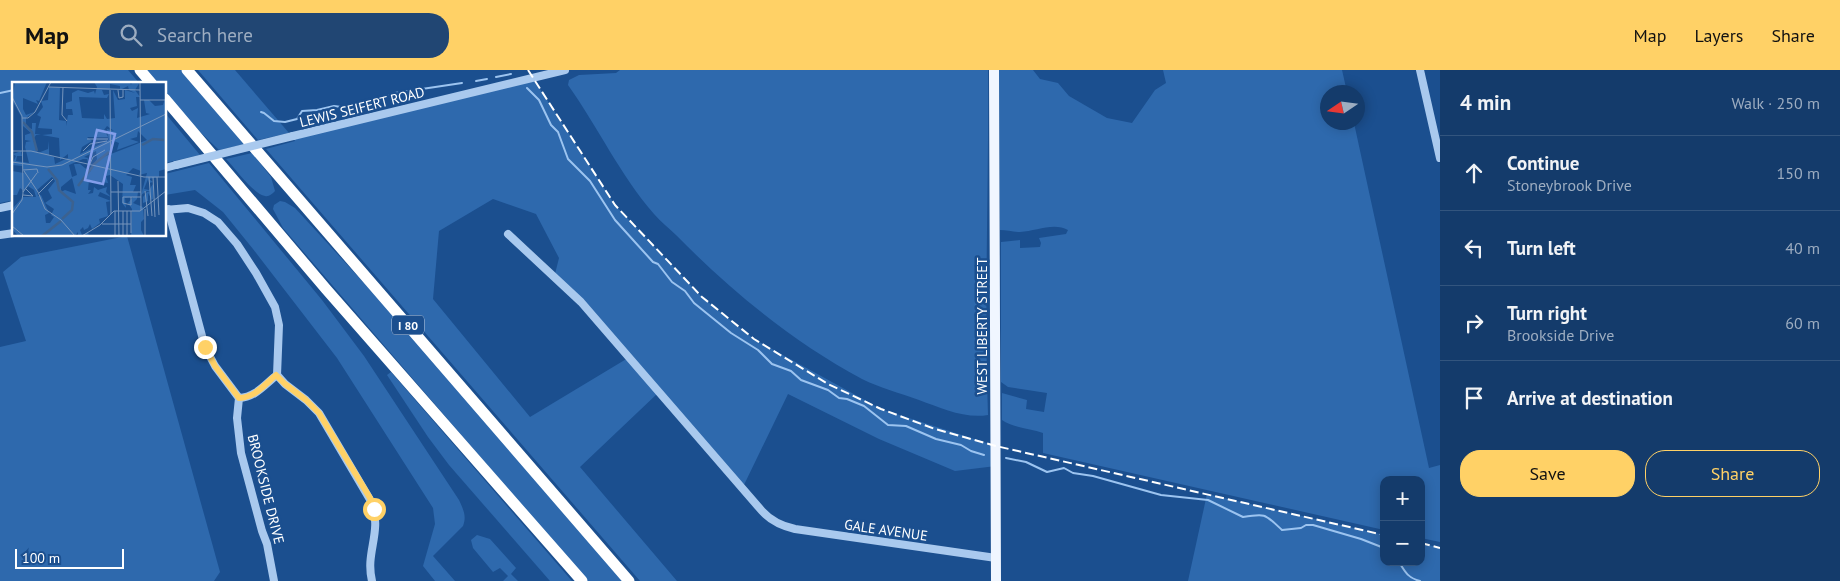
<!DOCTYPE html>
<html lang="en">
<head>
<meta charset="utf-8">
<style>
	:root { --surface:#143b6b; --page:#214673; --text:#f1f3f6; --muted:#9dadc1; --line:#33557e; --accent:#ffd166 }
	body { margin:0; font-family:"PT Sans",sans-serif; background:var(--page); color:var(--text) }
	.controls { position:absolute; right:15px; bottom:15px; display:grid; overflow:hidden; border-radius:10px; box-shadow:0 2px 12px #0003 }
	.controls button { width:45px; height:45px; display:grid; place-items:center; padding:0; border:0; border-bottom:1px solid var(--line); background:var(--surface); color:var(--text); font:25px sans-serif }
	.compass { position:absolute; left:1320px; top:15px; width:45px; height:45px; border-radius:50%; background:var(--surface); box-shadow:0 2px 12px #0003; rotate:257deg }
	.scale { position:absolute; left:15px; bottom:12px; width:109px; box-sizing:border-box; padding-left:5px; border:2px solid #fff; border-top:0; font-size:14px; line-height:18px; white-space:nowrap; color:#fff; -webkit-text-stroke:4px #1b4f8f; paint-order:stroke }
	.stop { position:absolute; width:15px; height:15px; margin:-11px; border:4px solid #ffd166; border-radius:50%; background:#fff }
	.stop.end { background:#ffd166; border-color:#fff; box-shadow:0 1px 5px #0008 }
	.list { margin:0; padding:0; list-style:none }
	h2 { display:flex; justify-content:space-between; align-items:center; height:65px; margin:0; padding:0 20px; font-size:21px }
	h2 small { font-size:16px; font-weight:400; color:var(--muted) }
	.list li { display:grid; grid-template-columns:32px 1fr auto; gap:15px; align-items:center; box-sizing:border-box; height:75px; padding:0 20px; border-top:1px solid var(--line) }
	.list b { display:block; font-size:19px; white-space:nowrap }
	.list p { margin:0; font-size:16px; white-space:nowrap; color:var(--muted) }
	.list em { font-size:16px; font-style:normal; color:var(--muted) }
	.actions { display:flex; gap:10px; padding:15px 20px }
	.actions a { flex:1; padding:11px 0; border:1px solid var(--accent); border-radius:20px; text-align:center; font-size:18px; color:var(--accent) }
	.actions .main { background:var(--accent); color:#111 }
	.icon { flex:none; width:28px; height:28px; fill:none; stroke:currentColor; stroke-width:2; stroke-linecap:round; stroke-linejoin:round }
	.map { position:relative; flex:none; width:1440px; height:511px; overflow:hidden }
	header { display:flex; align-items:center; gap:30px; box-sizing:border-box; height:70px; padding:0 25px; background:var(--accent); color:#111 }
	header strong { font-size:24px }
	nav { display:flex; gap:28px; margin-inline-start:auto; font-size:18px }
	.search { width:350px; height:45px; background:var(--page); display:flex; align-items:center; gap:12px; box-sizing:border-box; padding:0 18px; border-radius:20px; color:var(--muted); font-size:19px }
	main { display:flex }
	aside { flex:1; background:var(--surface) }
	.map>svg:first-child { display:block }
	.green { fill:#2e69ad; fill-rule:evenodd }
	.lines { fill:none; stroke-linecap:round; stroke-linejoin:round }
	.stream { stroke:#9cc4f0; stroke-width:2 }
	.minor { stroke:#a9c9ee; stroke-width:8 }
	.major { stroke:#f0f6ff; stroke-width:10 }
	.highway { stroke:#fff; stroke-width:11 }
	.rail { stroke:#fff; stroke-width:2; stroke-dasharray:9 4; stroke-linecap:butt }
	.minor-bridge { stroke:#a9c9ee; stroke-width:8 }
	.route { stroke:#ffd166; stroke-width:6 }
	.labels { text-anchor:middle; dominant-baseline:central; stroke-width:5; stroke-linejoin:round; paint-order:stroke }
	.shield { fill:#1b4f8f; stroke:#bbcadd; stroke-width:1 }
	.shield-label { font-size:12px; font-weight:bold; fill:#fff }
	.street-label { font-size:14px; fill:#fff; stroke:#1b4f8f }
	.inset-river { fill:none; stroke:#3c6290; stroke-width:2.5 }
	.inset-road { fill:none; stroke:#7695bc; stroke-width:1 }
	.view { fill:#839eea; fill-opacity:0.15; stroke:#839eea; stroke-width:2.5 }
	.inset-edge { fill:none; stroke:#fff; stroke-width:2.5 }
</style>
</head>
<body>
<header>
<strong>Map</strong>
<div class="search"><svg class="icon" aria-label="search" viewBox="0 0 24 24"><circle cx="10" cy="10" r="6"/><path d="M15 15l6 6"/></svg>Search here</div>
<nav><a>Map</a><a>Layers</a><a>Share</a></nav>
</header>
<main>
<div class="map">
<svg width="1440" height="511" viewBox="0 0 1440 511">
	<rect width="100%" height="100%" fill="#1b4f8f"/>
	<g class="green">
		<path d="M 0,0 L 128,0 L 140,14 L 14,14 L 14,130 L 0,133 Z"/>
		<path d="M 146,0 L 181,0 L 245,74 L 219,80 L 195,57 L 165,22 L 165,14 L 158,14 Z"/>
		<path d="M 198,0 L 235,0 L 289,63 L 258,70 Z"/>
		<path d="M 620,0 L 988,0 C 989,115 984,230 988,345 C 965,349 941,338 919,330 C 900,323 880,318 862,309 C 793,272 731,221 676,165 C 669,158 661,152 654,144 C 620,105 598,57 568,15 L 569,10 L 579,5 L 616,3 Z"/>
		<path d="M 999,0 L 1033,0 L 1040,9 L 1058,13 L 1069,26 L 1107,48 L 1132,53 L 1155,20 L 1166,13 L 1163,0 L 1342,0 L 1347,22 L 1328,22 L 1328,52 L 1354,53 L 1429,398 L 1440,395 L 1440,472 L 1421,468 L 1421,410 L 1384,410 L 1384,460 L 1043,383 L 1043,363 C 1030,358 1013,358 1002,350 L 1002,323 L 1027,330 L 1026,339 L 1044,342 L 1047,323 L 1008,317 L 1001,312 L 1001,172 L 1020,170 L 1020,178 L 1040,177 L 1041,173 L 1039,168 L 1066,164 L 1068,160 C 1054,152 1036,161 1020,162 C 1013,162 1007,160 1000,160 Z"/>
		<path d="M 533,8 L 615,135 L 702,227 L 754,269 L 881,339 L 996,376 L 996,396 L 955,401 L 879,369 L 788,324 L 742,419 L 658,323 L 580,397 L 677,511 L 640,511 L 266,79 L 295,71 L 293,66 ZM 493,129 L 536,144 L 559,188 L 554,208 L 628,288 L 530,347 L 433,229 L 439,161 Z"/>
		<path d="M 165,43 L 200,85 L 165,93 Z"/>
		<path d="M 252,83 L 271,107 L 275,121 C 272,124 269,127 265,126 C 253,124 235,98 226,89 Z"/>
		<path d="M 209,93 L 322,230 L 364,286 L 459,430 C 463,439 467,446 463,456 L 433,486 L 455,511 L 435,511 L 423,496 L 435,454 L 433,438 L 337,288 L 253,179 L 223,142 L 195,120 L 165,125 L 165,104 Z"/>
		<path d="M 280,131 L 285,132 L 295,138 L 388,239 L 623,511 L 587,511 L 283,158 L 273,139 L 274,135 Z"/>
		<path d="M 127,166 L 220,502 L 214,511 L 0,511 L 0,277 L 26,271 L 3,202 L 21,187 Z"/>
		<path d="M 391,302 L 572,511 L 550,511 L 449,395 L 428,367 L 387,305 Z"/>
		<path d="M 1207,424 L 1384,465 L 1384,492 L 1421,492 L 1421,473 L 1440,478 L 1440,511 L 1188,511 Z"/>
		<path d="M 477,465 L 490,469 L 516,498 L 511,504 L 518,511 L 503,511 L 508,506 L 500,498 L 493,502 L 473,478 L 471,470 Z"/>
	</g>
	<g class="lines">
		<g class="stream">
			<path d="M 496,7 L 511,4"/>
			<path d="M 476,11 L 487,9"/>
			<path d="M 527,18 L 539,30 L 551,55 L 558,62 L 568,89 L 590,111 L 615,150 L 653,192 L 658,194 L 672,212 L 685,221 L 694,233 L 731,263 L 758,280 L 772,294 L 791,301 L 801,310 L 828,320 L 839,328 L 847,329 L 864,336 L 888,355 L 906,356 L 936,369 L 961,375 L 971,381 L 984,385"/>
			<path d="M 0,23 L 14,20"/>
			<path d="M 374,29 L 392,25 L 395,23 L 462,13"/>
			<path d="M 261,42 L 264,43 L 274,51 L 285,52 L 297,49 L 302,41 L 317,40 L 334,36 L 349,38 L 356,35"/>
			<path d="M 1006,388 L 1026,392 L 1047,402 L 1064,398 L 1073,403 L 1093,406 L 1161,425 L 1208,430 L 1243,447 C 1266,443 1265,444 1282,460 L 1301,458 L 1306,455 L 1313,455 L 1361,469 L 1384,478"/>
			<path d="M 1399,492 C 1405,502 1408,508 1420,511"/>
		</g>
		<g class="minor">
			<path d="M 1420,0 L 1440,88"/>
			<path d="M 293,66 L 565,0"/>
			<path d="M 165,98 L 176,95"/>
			<path d="M 0,138 L 14,135"/>
			<path d="M 168,139 L 205,277 L 215,296 L 239,328 L 237,348 L 241,383 L 262,461 L 267,474 L 274,511"/>
			<path d="M 165,140 L 188,138 L 204,143 L 218,152 L 237,174 L 256,203 L 275,237 L 279,255 L 277,305 L 285,314 L 306,330 L 319,343 L 372,433 C 382,464 365,482 372,511"/>
			<path d="M 508,164 L 581,232 L 762,441 C 771,451 782,456 795,459 L 996,488"/>
			<path d="M 0,165 L 14,163"/>
			<path d="M 239,328 C 256,327 264,315 277,305"/>
		</g>
		<path class="major" d="M 994,0 L 996,511"/>
		<g class="highway">
			<path d="M 140,0 L 152,14"/>
			<path d="M 187,0 L 629,511"/>
			<path d="M 165,29 L 326,219 L 582,511"/>
		</g>
		<g class="rail">
			<path d="M 528,0 L 615,135 L 702,227 L 754,269 L 828,314 L 881,339 L 935,359 L 996,376 L 1384,465"/>
			<path d="M 1421,473 L 1440,478"/>
		</g>
		<path class="minor-bridge" d="M 176,95 L 293,66"/>
	</g>
	<g class="lines">
		<path class="route" d="M 205,277 L 215,296 L 239,328 C 256,327 264,315 276,305 L 285,314 L 306,330 L 319,343 L 370,428 L 374,439"/>
	</g>
	<g class="labels">
		<rect class="shield" x="392" y="245.5" width="32" height="19" rx="4"/>
		<g class="shield-label">
			<text x="408" y="255">I 80</text>
		</g>
		<g class="street-label">
			<text transform="translate(362 37) rotate(-14)">LEWIS SEIFERT ROAD</text>
			<text transform="translate(982 256) rotate(-90)">WEST LIBERTY STREET</text>
			<text transform="translate(266 419) rotate(76)">BROOKSIDE DRIVE</text>
			<text transform="translate(886 460) rotate(8)">GALE AVENUE</text>
		</g>
	</g>
	<g transform="translate(12 12)">
		<rect width="154" height="154" fill="#1b4f8f"/>
		<path d="M 3,0 L 35,0 L 27,19 L 24,18 L 26,22 L 11,16 L 11,27 L 14,33 L 22,30 L 14,36 L 14,45 L 20,47 L 20,41 L 24,41 L 23,52 L 29,52 L 24,53 L 21,58 L 26,71 L 36,67 L 37,59 L 37,73 L 42,75 L 43,82 L 56,76 L 56,72 L 48,78 L 47,56 L 30,53 L 40,52 L 40,47 L 26,46 L 29,35 L 25,33 L 31,25 L 29,19 L 36,18 L 37,5 L 48,5 L 47,38 L 54,39 L 54,44 L 56,33 L 61,33 L 60,27 L 54,27 L 54,21 L 60,19 L 60,11 L 66,8 L 76,11 L 82,9 L 83,12 L 85,5 L 82,0 L 118,0 L 119,3 L 120,0 L 128,0 L 123,8 L 128,15 L 124,15 L 125,24 L 118,26 L 120,29 L 126,26 L 125,36 L 138,32 L 134,31 L 132,18 L 137,18 L 143,24 L 151,23 L 154,13 L 154,87 L 147,89 L 147,95 L 137,97 L 141,100 L 137,101 L 136,97 L 132,107 L 137,108 L 141,102 L 141,117 L 138,118 L 139,116 L 136,111 L 136,119 L 131,121 L 131,115 L 135,110 L 139,109 L 135,109 L 129,113 L 135,91 L 127,93 L 129,89 L 121,86 L 114,93 L 120,95 L 118,103 L 124,103 L 121,110 L 126,110 L 125,117 L 121,121 L 131,125 L 132,137 L 129,140 L 129,148 L 132,154 L 119,154 L 120,127 L 116,121 L 121,115 L 113,116 L 114,126 L 110,121 L 111,102 L 98,93 L 94,94 L 96,101 L 77,98 L 76,108 L 79,108 L 76,112 L 81,111 L 82,105 L 86,108 L 95,105 L 94,110 L 99,115 L 88,110 L 86,114 L 99,119 L 94,120 L 96,134 L 87,137 L 88,141 L 80,147 L 78,142 L 76,146 L 72,148 L 71,145 L 68,148 L 70,153 L 76,150 L 77,154 L 66,154 L 66,150 L 63,154 L 6,154 L 0,147 L 1,126 L 11,115 L 24,115 L 22,108 L 16,104 L 12,109 L 8,106 L 5,113 L 0,113 L 0,89 L 12,91 L 10,84 L 0,83 L 4,74 L 1,72 L 9,69 L 10,74 L 5,74 L 4,79 L 17,81 L 13,65 L 14,60 L 19,59 L 13,58 L 13,53 L 19,51 L 11,44 L 10,36 L 0,18 ZM 98,2 L 108,4 L 108,8 L 116,4 L 117,8 L 123,11 L 113,8 L 113,17 L 106,18 L 101,8 L 103,36 L 95,37 L 92,32 L 92,37 L 70,36 L 67,15 L 95,16 L 97,12 L 92,13 L 90,8 L 98,8 ZM 95,44 L 102,49 L 95,47 L 97,58 L 68,72 L 70,65 L 80,59 L 75,55 L 96,55 L 92,48 ZM 126,49 L 135,58 L 86,77 L 98,70 L 98,62 L 102,59 L 107,61 L 105,68 L 127,60 L 118,57 L 125,55 ZM 84,69 L 85,77 L 78,90 L 68,82 L 62,82 L 65,93 L 60,95 L 57,83 L 71,77 L 75,77 L 75,82 L 76,76 L 72,75 ZM 40,95 L 43,99 L 36,108 L 40,116 L 33,121 L 42,127 L 39,133 L 42,135 L 38,141 L 34,141 L 33,133 L 37,131 L 29,113 L 26,114 L 25,108 ZM 60,96 L 64,112 L 53,108 L 49,110 L 49,105 Z" fill="#2e69ad" fill-rule="evenodd"/>
		<path class="inset-river" d="M 11,40 L 20,50 L 25,69M 130,63 L 141,57 L 152,58M 81,83 L 97,70M 36,87 L 45,98 L 47,108 L 61,120 L 60,128 L 50,137M 66,104 L 81,84M 30,154 L 49,139"/>
		<path class="inset-road" d="M 128,0 L 129,128M 37,5 L 128,8M 51,5 L 50,33 L 55,39M 98,8 L 99,132M 106,8 L 107,16 L 111,15 L 111,8M 0,15 L 10,34 L 11,111 L 10,118 L 0,132M 128,18 L 154,18M 10,36 L 16,36 L 23,30 L 39,0M 75,57 L 96,57M 0,69 L 19,69 L 132,95 L 154,95M 71,69 L 78,62 L 95,59M 0,80 L 35,85 L 50,83 L 154,32M 78,82 L 81,75 L 93,68M 11,88 L 25,87 L 26,91M 12,89 L 26,110 L 33,127 L 49,138 L 63,154M 137,95 L 140,134M 141,95 L 143,135M 145,95 L 147,133M 106,99 L 107,154M 133,109 L 136,134M 11,110 L 25,91M 99,110 L 129,110M 27,111 L 41,97M 11,113 L 21,114 L 14,107M 119,115 L 119,123 L 111,121 L 111,115 L 129,115M 103,129 L 103,154M 90,142 L 119,142M 0,144 L 12,154M 119,151 L 119,129M 70,154 L 88,143 L 102,129 L 128,129 L 154,109M 111,154 L 111,129M 115,154 L 115,129M 133,154 L 133,127"/>
		<path class="view" d="M 85,48 L 103,52 L 91,102 L 73,98 Z"/>
		<rect width="154" height="154" class="inset-edge"/>
	</g>
</svg>
<div class="controls">
<button>+</button>
<button>−</button>
</div>
<svg class="compass" viewBox="-18 -18 36 36"><path d="M0-13l5 13h-10z" fill="#e53935"/><path d="M0 13l5-13h-10z" fill="#9dadc1"/></svg>
<div class="scale">100 m</div>
<div class="stop" style="left:374px;top:439px"></div>
<div class="stop end" style="left:205px;top:277px"></div>
</div>
<aside>
<h2>4 min<small>Walk · 250 m</small></h2>
<ul class="list">
<li><svg class="icon" aria-label="ahead" viewBox="0 0 24 24"><path d="M12 20V5M6 11l6-6 6 6"/></svg><div><b>Continue</b><p>Stoneybrook Drive</p></div><em>150 m</em></li>
<li><svg class="icon" aria-label="left" viewBox="0 0 24 24"><path d="M17 20v-9H6M10 6l-5 5 5 5"/></svg><div><b>Turn left</b></div><em>40 m</em></li>
<li><svg class="icon" aria-label="right" viewBox="0 0 24 24"><path d="M7 20v-9h11M14 6l5 5-5 5"/></svg><div><b>Turn right</b><p>Brookside Drive</p></div><em>60 m</em></li>
<li><svg class="icon" aria-label="arrive" viewBox="0 0 24 24"><path d="M6 21V4h12l-3 4 3 4H6"/></svg><div><b>Arrive at destination</b></div></li>
</ul>
<div class="actions"><a class="main">Save</a><a>Share</a></div>
</aside>
</main>
</body>
</html>
